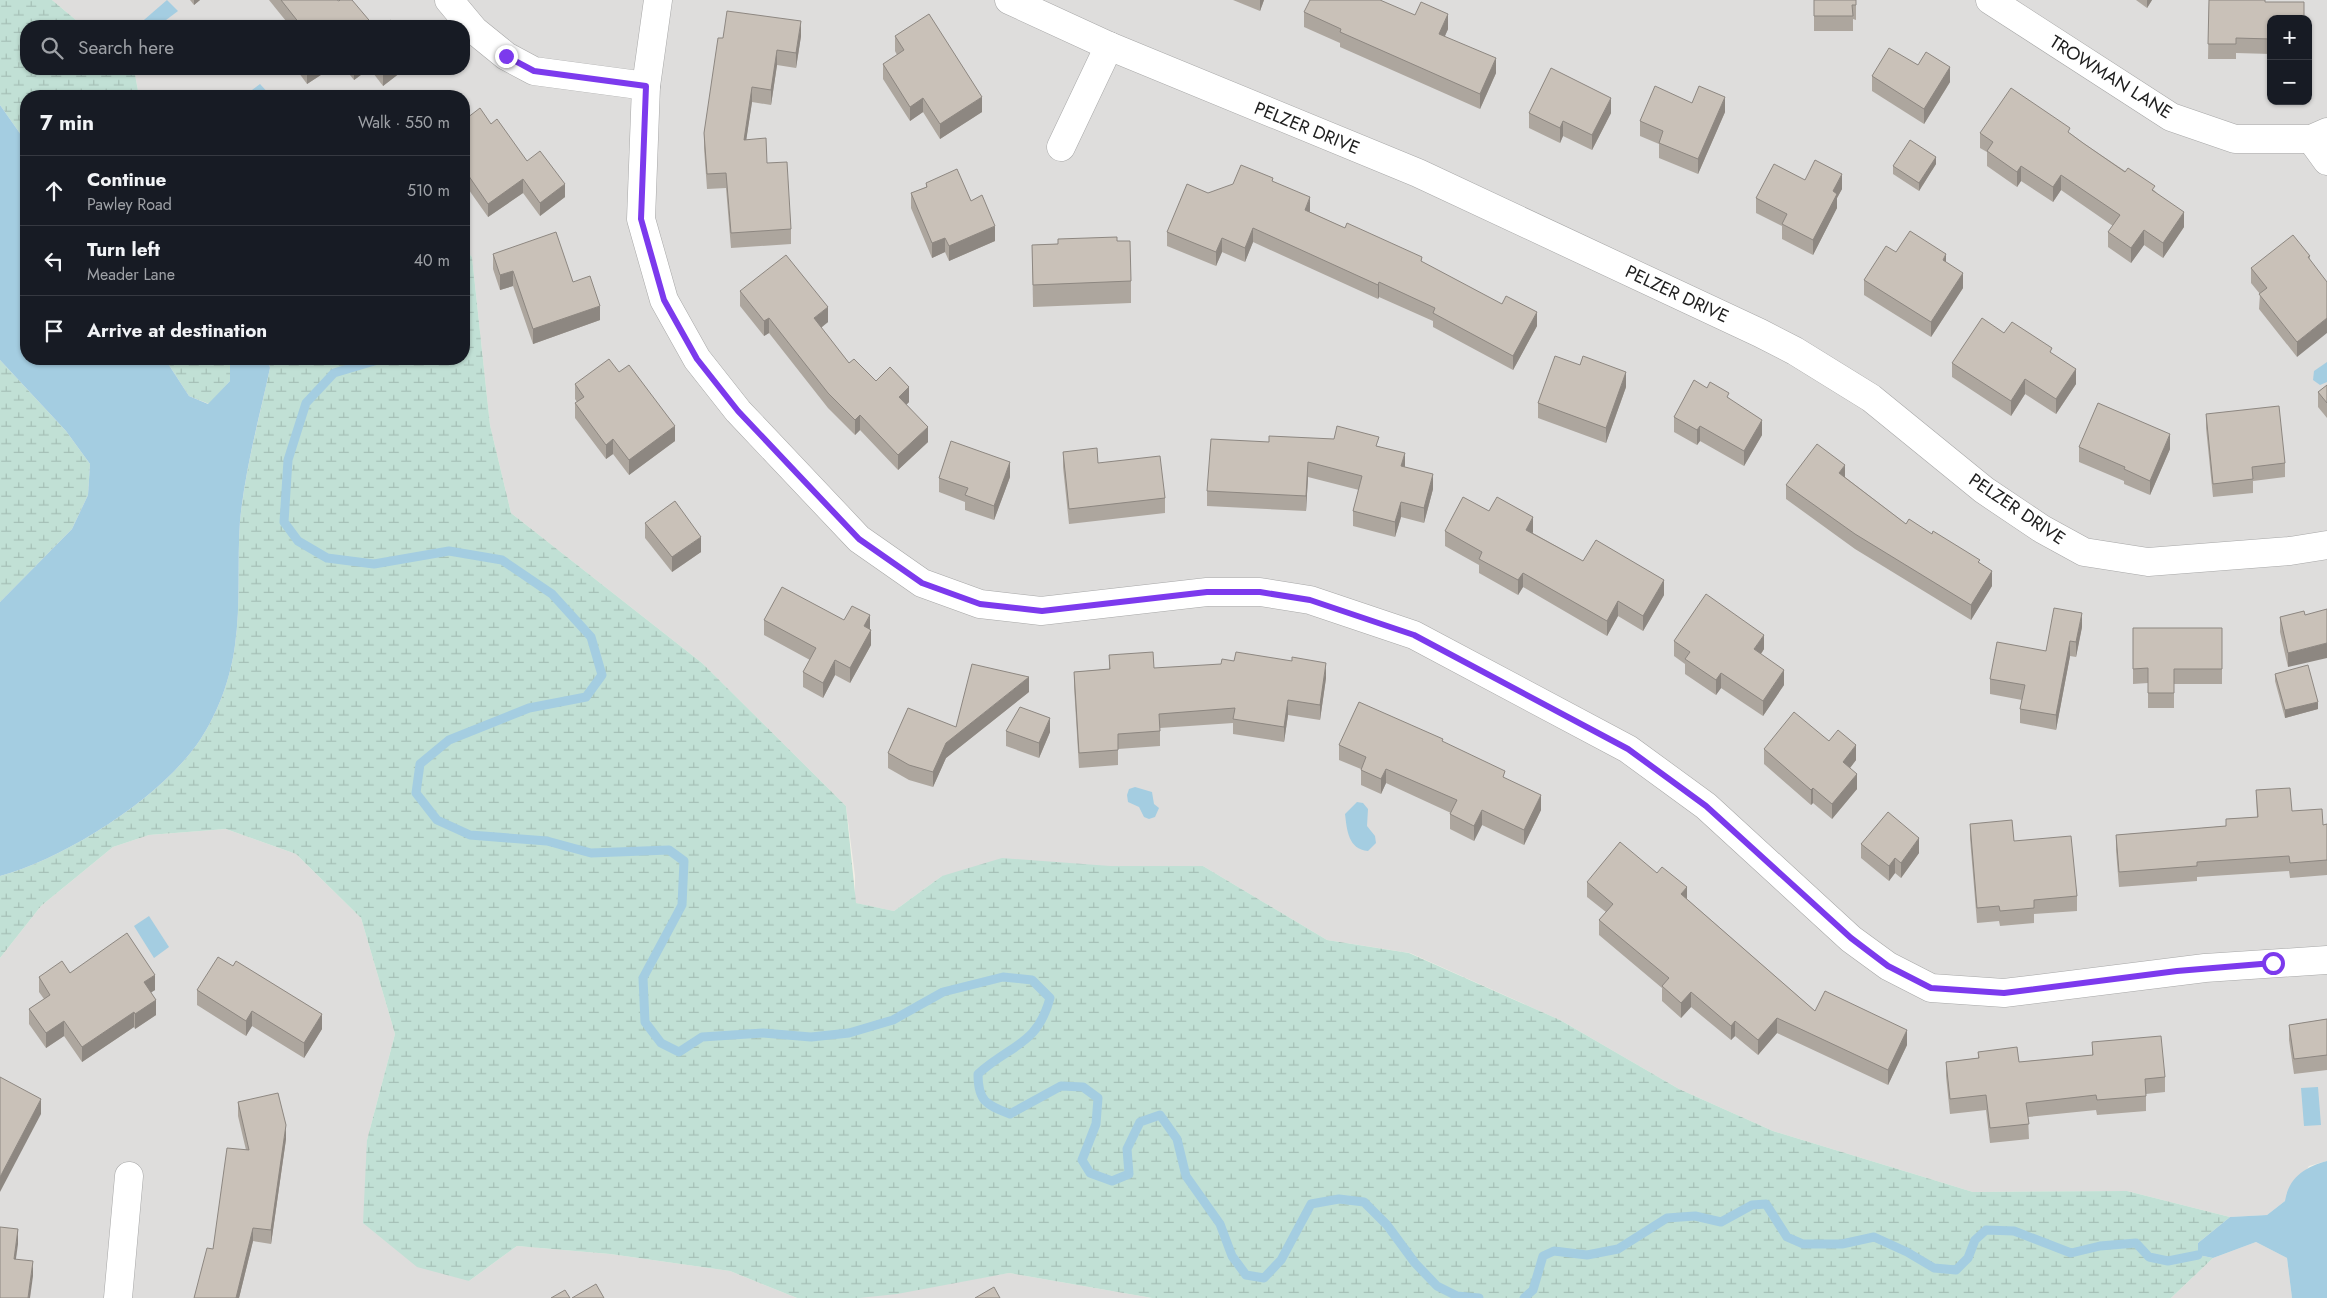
<!DOCTYPE html>
<html lang="en">
<head>
<meta charset="utf-8">
<style>
	:root { --surface:#171b24; --page:#242831; --text:#f1f3f6; --muted:#9ea1a6; --line:#363941 }
	body { margin:0; font-family:Jost,sans-serif; background:var(--page); color:var(--text) }
	.controls { position:absolute; right:15px; top:15px; display:grid; overflow:hidden; border-radius:10px; box-shadow:0 1px 4px #0004 }
	.controls button { width:45px; height:45px; display:grid; place-items:center; padding:0; border:0; border-bottom:1px solid var(--line); background:var(--surface); color:var(--text); font:25px sans-serif }
	.stop { position:absolute; width:15px; height:15px; margin:-11px; border:4px solid #7c3aed; border-radius:50%; background:#fff }
	.stop.end { background:#7c3aed; border-color:#fff; box-shadow:0 1px 5px #0008 }
	.list { margin:0; padding:0; list-style:none }
	h2 { display:flex; justify-content:space-between; align-items:center; height:65px; margin:0; padding:0 20px; font-size:21px }
	h2 small { font-size:16px; font-weight:400; color:var(--muted) }
	.list li { display:grid; grid-template-columns:32px 1fr auto; gap:15px; align-items:center; box-sizing:border-box; height:70px; padding:0 20px; border-top:1px solid var(--line) }
	.list b { display:block; font-size:19px; white-space:nowrap }
	.list p { margin:0; font-size:16px; white-space:nowrap; color:var(--muted) }
	.list em { font-size:16px; font-style:normal; color:var(--muted) }
	.icon { flex:none; width:28px; height:28px; fill:none; stroke:currentColor; stroke-width:2; stroke-linecap:round; stroke-linejoin:round }
	.map { position:relative; flex:none; width:2327px; height:1298px; overflow:hidden }
	.search { position:absolute; background:var(--surface); box-shadow:0 1px 4px #0004; left:20px; top:20px; width:450px; height:55px; display:flex; align-items:center; gap:12px; box-sizing:border-box; padding:0 18px; border-radius:20px; color:var(--muted); font-size:19px }
	.panel { position:absolute; background:var(--surface); box-shadow:0 1px 4px #0004; left:20px; top:90px; width:450px; height:275px; border-radius:20px }
	.map>svg:first-child { display:block }
	.residential { fill:#dedddc; fill-rule:evenodd }
	.wetland { fill:url(#wetland-marsh) }
	.water { fill:#a4cde1 }
	.lines { fill:none; stroke-linecap:round; stroke-linejoin:round }
	.stream { stroke:#a4cde1; stroke-width:9 }
	.minor-casing { stroke:#a7a7a7; stroke-width:29 }
	.minor { stroke:#fff; stroke-width:28 }
	.wall { fill:#ada69e }
	.shaded-wall { fill:#8d8781 }
	.building { fill:#c9c1b8; stroke:#8d8781 }
	.route { stroke:#7c3aed; stroke-width:6 }
	.labels { text-anchor:middle; dominant-baseline:central; stroke-width:5; stroke-linejoin:round; paint-order:stroke }
	.street-label { font-size:18px; fill:#202020; stroke:#fff }
</style>
</head>
<body>
<div class="map">
<svg width="2327" height="1298" viewBox="0 0 2327 1298">
	<defs>
		<pattern id="wetland-marsh" width="20" height="14" patternUnits="userSpaceOnUse" patternTransform="scale(1.25)"><rect width="20" height="14" fill="#c1e0d5"/><path d="M1 5h8M5 5V1M11 12h8M15 12V8" fill="none" stroke="#a6c0b7"/></pattern>
	</defs>
	<rect width="100%" height="100%" fill="#f1eee5"/>
	<g class="residential">
		<path d="M 52,0 L 2327,0 L 2327,1161 L 2309,1166 L 2285,1201 L 2267,1215 L 2230,1217 L 2127,1191 L 1973,1192 L 1773,1131 L 1679,1089 L 1560,1020 L 1410,953 L 1327,940 L 1203,866 L 1110,866 L 942,876 L 894,911 L 855,903 L 855,876 L 846,806 L 702,663 L 511,513 L 490,425 L 472,257 L 464,248 L 464,96 L 139,96 L 134,69 L 464,69 L 464,26 L 83,26 ZM 2271,19 L 2308,19 L 2308,101 L 2271,101 Z"/>
		<path d="M 226,829 L 296,854 L 361,918 L 395,1034 L 367,1140 L 469,1281 L 517,1246 L 610,1254 L 730,1271 L 797,1298 L 0,1298 L 0,958 L 41,906 L 113,847 L 149,835 Z"/>
		<path d="M 2256,1242 L 2287,1258 L 2292,1298 L 2171,1298 L 2213,1258 Z"/>
		<path d="M 1009,1273 L 1152,1298 L 843,1298 Z"/>
	</g>
	<g class="wetland">
		<path d="M 0,0 L 52,0 L 83,26 L 26,26 L 26,69 L 134,69 L 139,96 L 26,96 L 26,142 L 0,105 Z"/>
		<path d="M 464,248 L 472,257 L 490,425 L 511,513 L 702,663 L 846,806 L 856,903 L 894,911 L 942,876 L 1002,858 L 1110,866 L 1203,866 L 1327,940 L 1409,953 L 1560,1020 L 1679,1089 L 1773,1131 L 1973,1192 L 2127,1191 L 2230,1217 L 2198,1243 L 2198,1255 L 2213,1258 L 2171,1298 L 1152,1298 L 1009,1273 L 897,1294 L 859,1298 L 797,1298 L 730,1271 L 610,1254 L 517,1246 L 469,1281 L 417,1267 L 363,1223 L 367,1140 L 395,1034 L 361,918 L 296,854 L 226,829 L 149,835 L 113,847 L 41,906 L 0,958 L 0,876 C 66,858 161,798 200,740 C 218,713 231,677 235,645 C 241,604 237,562 240,521 C 245,470 259,419 270,368 L 268,359 L 464,359 Z"/>
		<path d="M 165,359 L 230,359 L 230,381 L 209,404 L 189,396 Z"/>
		<path d="M 0,360 L 66,431 L 90,464 L 88,495 L 72,529 L 0,602 Z"/>
	</g>
	<g class="water">
		<path d="M 167,0 L 178,11 L 158,26 L 137,26 Z"/>
		<path d="M 260,84 L 271,96 L 244,96 Z"/>
		<path d="M 0,105 L 26,142 L 26,359 L 165,359 L 189,396 L 208,404 L 230,381 L 230,359 L 268,359 L 270,368 C 259,419 245,469 240,521 C 237,562 241,604 235,645 C 231,677 218,713 200,740 C 161,798 66,858 0,876 L 0,602 L 72,529 L 88,495 L 90,464 L 66,431 L 0,360 Z"/>
		<path d="M 2327,362 L 2327,382 L 2320,385 L 2313,380 L 2314,371 Z"/>
		<path d="M 1135,787 L 1152,792 L 1154,804 L 1159,808 L 1155,817 L 1149,819 L 1144,817 L 1139,807 L 1128,802 L 1127,795 L 1129,789 Z"/>
		<path d="M 1357,802 L 1363,803 L 1368,809 L 1367,826 L 1375,836 L 1376,843 L 1368,851 C 1348,849 1347,830 1345,814 Z"/>
		<path d="M 149,916 L 169,947 L 154,958 L 134,926 Z"/>
		<path d="M 2318,1087 L 2321,1125 L 2304,1126 L 2301,1088 Z"/>
		<path d="M 2327,1161 L 2327,1298 L 2292,1298 L 2287,1258 L 2256,1242 L 2213,1258 L 2198,1255 L 2198,1243 L 2230,1217 L 2267,1215 L 2285,1201 C 2289,1177 2305,1167 2327,1161 Z"/>
	</g>
	<g class="lines">
		<g class="stream">
			<path d="M 381,359 L 334,373 L 306,403 L 288,460 L 284,522 L 298,541 L 327,558 L 374,564 L 449,551 L 502,560 L 552,594 L 591,637 L 602,675 L 586,697 L 529,708 L 449,740 L 420,764 L 416,793 L 437,820 L 470,835 L 547,841 L 591,853 L 669,850 L 684,861 L 682,905 L 643,978 L 645,1022 L 661,1043 L 679,1052 L 702,1037 L 763,1033 L 811,1037 L 849,1033 L 893,1020 L 943,992 L 1003,977 L 1032,980 L 1050,998 C 1037,1046 1011,1044 978,1074 C 978,1101 986,1105 1010,1114 L 1061,1086 L 1083,1087 L 1098,1098 L 1096,1124 L 1082,1160 L 1090,1173 L 1112,1181 L 1129,1174 L 1127,1149 L 1140,1122 L 1160,1115 L 1177,1139 L 1186,1176 L 1220,1224 L 1232,1256 L 1246,1275 L 1264,1278 L 1281,1260 L 1311,1204 L 1339,1199 L 1364,1202 L 1387,1225 L 1415,1263 L 1437,1286 L 1457,1296 L 1479,1298"/>
			<path d="M 1524,1298 L 1533,1290 L 1543,1256 L 1554,1251 L 1587,1255 L 1618,1249 L 1667,1218 L 1695,1216 L 1721,1222 L 1752,1205 L 1766,1204 L 1787,1237 L 1803,1244 L 1842,1244 L 1874,1237 L 1907,1252 L 1934,1268 L 1956,1270 L 1968,1258 L 1975,1240 L 1986,1230 L 2014,1231 L 2071,1253 L 2100,1246 L 2136,1243 L 2149,1257 L 2168,1261 L 2198,1255"/>
		</g>
		<defs>
			<g id="minor">
				<path d="M 449,0 L 474,30 L 506,56 L 534,71 L 646,86"/>
				<path d="M 658,0 L 646,86 L 641,219 L 664,300 L 697,359 L 738,411 L 859,539 L 922,583 L 980,604 L 1041,611 L 1207,592 L 1260,592 L 1310,600 L 1414,635 L 1628,749 L 1706,806 L 1851,939 L 1888,966 L 1931,988 L 2004,993 L 2205,968 L 2327,960"/>
				<path d="M 1009,0 L 1109,46 L 1418,173 L 1760,333 L 1795,351 L 1871,398 L 1984,490 L 2042,529 L 2084,552 L 2148,562 L 2290,551 L 2327,545"/>
				<path d="M 1990,0 L 2171,117 L 2235,139 L 2311,139 L 2327,132"/>
				<path d="M 2311,139 L 2327,161"/>
				<path d="M 1061,147 L 1109,46"/>
				<path d="M 118,1298 L 129,1176"/>
			</g>
		</defs>
		<use href="#minor" class="minor-casing"/>
		<use href="#minor" class="minor"/>
	</g>
	<g class="wall">
		<path d="M 190,0 L 200,0 L 194,5 Z"/>
		<path d="M 269,0 L 337,0 L 374,26 L 290,26 Z"/>
		<path d="M 1233,0 L 1264,0 L 1260,11 Z"/>
		<path d="M 1814,0 L 1856,0 L 1856,20 L 1853,19 L 1853,31 L 1814,31 Z"/>
		<path d="M 2136,0 L 2152,0 L 2147,8 Z"/>
		<path d="M 2209,0 L 2265,2 L 2271,19 L 2271,54 L 2236,53 L 2236,59 L 2208,59 Z"/>
		<path d="M 1304,12 L 1415,15 L 1448,29 L 1445,36 L 1496,73 L 1480,109 L 1340,47 L 1340,43 L 1304,27 Z"/>
		<path d="M 801,36 L 796,68 L 777,65 L 771,105 L 752,102 L 746,140 L 767,163 L 791,229 L 791,244 L 731,248 L 726,188 L 707,189 L 704,148 L 704,133 L 723,38 Z"/>
		<path d="M 895,36 L 982,112 L 940,139 L 923,112 L 910,121 L 883,79 L 883,64 L 897,55 L 895,51 Z"/>
		<path d="M 1918,65 L 1950,82 L 1924,124 L 1872,91 L 1872,76 Z"/>
		<path d="M 296,69 L 330,69 L 307,84 Z"/>
		<path d="M 345,69 L 369,69 L 354,80 Z"/>
		<path d="M 370,69 L 405,69 L 383,86 Z"/>
		<path d="M 1692,103 L 1725,112 L 1698,174 L 1659,158 L 1659,144 L 1640,136 L 1640,121 Z"/>
		<path d="M 1529,113 L 1611,113 L 1592,150 L 1563,136 L 1560,143 L 1529,128 Z"/>
		<path d="M 464,114 L 467,118 L 491,124 L 527,161 L 565,197 L 540,216 L 523,193 L 488,217 L 464,183 Z"/>
		<path d="M 1980,133 L 2070,133 L 2083,143 L 2155,191 L 2184,227 L 2163,258 L 2144,245 L 2131,263 L 2108,247 L 2108,232 L 2113,226 L 2061,190 L 2053,202 L 2021,181 L 2017,187 L 1987,166 L 1987,152 L 1980,148 Z"/>
		<path d="M 1936,164 L 1919,191 L 1893,174 L 1893,166 Z"/>
		<path d="M 1805,180 L 1842,189 L 1837,198 L 1837,208 L 1813,255 L 1782,239 L 1782,226 L 1756,213 L 1756,198 Z"/>
		<path d="M 1273,182 L 1310,212 L 1345,228 L 1422,262 L 1537,326 L 1513,370 L 1433,327 L 1433,321 L 1379,297 L 1378,299 L 1253,242 L 1245,262 L 1222,252 L 1216,266 L 1167,246 L 1167,232 L 1208,193 Z"/>
		<path d="M 926,183 L 971,201 L 995,241 L 949,261 L 945,252 L 932,258 L 911,208 L 911,193 L 926,187 Z"/>
		<path d="M 1117,241 L 1131,281 L 1131,303 L 1033,307 L 1032,245 Z"/>
		<path d="M 1896,252 L 1946,263 L 1963,288 L 1931,337 L 1864,295 L 1864,280 Z"/>
		<path d="M 493,254 L 573,282 L 600,320 L 533,344 L 513,286 L 500,290 L 493,269 Z"/>
		<path d="M 2310,256 L 2297,357 L 2259,309 L 2260,294 L 2251,283 L 2251,268 Z"/>
		<path d="M 740,291 L 828,322 L 821,328 L 849,363 L 909,402 L 906,405 L 928,442 L 898,470 L 860,430 L 855,435 L 828,408 L 769,333 L 764,336 L 740,306 Z"/>
		<path d="M 2004,333 L 2052,354 L 2076,384 L 2056,414 L 2025,394 L 2011,416 L 1952,377 L 1952,363 Z"/>
		<path d="M 619,372 L 675,441 L 629,475 L 613,454 L 606,459 L 575,418 L 575,403 L 577,402 L 575,399 L 575,384 Z"/>
		<path d="M 2327,385 L 2327,418 L 2318,407 L 2318,392 Z"/>
		<path d="M 1626,387 L 1606,443 L 1538,418 L 1538,403 Z"/>
		<path d="M 1707,388 L 1729,398 L 1762,435 L 1744,466 L 1700,441 L 1697,445 L 1674,432 L 1674,417 Z"/>
		<path d="M 2206,414 L 2285,463 L 2285,477 L 2253,481 L 2253,493 L 2213,497 L 2206,428 Z"/>
		<path d="M 1269,442 L 1379,446 L 1433,489 L 1424,523 L 1401,517 L 1395,537 L 1353,526 L 1353,511 L 1359,490 L 1308,477 L 1306,511 L 1207,506 L 1207,491 Z"/>
		<path d="M 2079,447 L 2170,449 L 2150,495 L 2124,484 L 2124,481 L 2079,462 Z"/>
		<path d="M 1063,452 L 1165,498 L 1165,513 L 1069,524 L 1063,467 Z"/>
		<path d="M 1010,477 L 994,520 L 965,510 L 965,502 L 939,492 L 939,478 Z"/>
		<path d="M 1845,477 L 1906,524 L 1980,563 L 1992,586 L 1971,620 L 1855,549 L 1786,499 L 1786,485 Z"/>
		<path d="M 1489,511 L 1533,532 L 1533,533 L 1583,561 L 1664,595 L 1643,631 L 1618,616 L 1607,636 L 1523,587 L 1518,595 L 1479,573 L 1479,565 L 1445,546 L 1445,531 Z"/>
		<path d="M 645,523 L 701,552 L 672,572 L 645,538 Z"/>
		<path d="M 2305,615 L 2288,667 L 2280,632 L 2280,617 Z"/>
		<path d="M 764,620 L 844,620 L 870,629 L 871,645 L 850,683 L 835,675 L 823,698 L 803,687 L 803,672 L 810,660 L 764,635 Z"/>
		<path d="M 2082,627 L 2076,657 L 2070,656 L 2056,730 L 2020,723 L 2020,709 L 2022,700 L 1990,694 L 1990,679 L 2046,651 Z"/>
		<path d="M 2133,628 L 2222,628 L 2222,684 L 2174,684 L 2174,708 L 2148,708 L 2148,683 L 2133,684 Z"/>
		<path d="M 1674,641 L 1764,649 L 1761,654 L 1784,685 L 1763,716 L 1721,688 L 1716,695 L 1685,674 L 1685,664 L 1674,656 Z"/>
		<path d="M 1109,655 L 1154,668 L 1326,678 L 1320,720 L 1288,715 L 1284,742 L 1233,734 L 1233,723 L 1160,728 L 1160,746 L 1118,749 L 1118,765 L 1079,768 L 1074,686 L 1074,672 L 1109,669 Z"/>
		<path d="M 2275,674 L 2318,709 L 2285,718 L 2275,681 Z"/>
		<path d="M 1029,692 L 946,758 L 933,787 L 909,780 L 888,768 L 888,753 L 956,727 Z"/>
		<path d="M 1006,731 L 1050,732 L 1039,758 L 1006,746 Z"/>
		<path d="M 1829,741 L 1856,760 L 1850,768 L 1857,789 L 1832,819 L 1813,803 L 1811,805 L 1764,764 L 1764,749 Z"/>
		<path d="M 1443,742 L 1505,778 L 1541,810 L 1524,845 L 1482,825 L 1474,841 L 1450,829 L 1450,814 L 1451,813 L 1386,783 L 1381,794 L 1361,785 L 1361,769 L 1339,760 L 1339,745 Z"/>
		<path d="M 2256,790 L 2292,811 L 2323,825 L 2327,824 L 2327,875 L 2290,878 L 2289,871 L 2197,877 L 2197,881 L 2119,887 L 2116,850 L 2116,835 L 2226,826 L 2226,819 L 2257,817 Z"/>
		<path d="M 1970,824 L 2014,841 L 2077,896 L 2077,911 L 2034,914 L 2034,923 L 2000,926 L 1999,921 L 1977,923 L 1970,838 Z"/>
		<path d="M 1861,844 L 1919,853 L 1901,878 L 1895,873 L 1889,881 L 1861,858 Z"/>
		<path d="M 1587,882 L 1687,899 L 1815,1011 L 1907,1045 L 1888,1085 L 1777,1033 L 1758,1055 L 1735,1036 L 1731,1040 L 1691,1007 L 1681,1018 L 1662,1001 L 1662,988 L 1599,935 L 1599,920 L 1606,912 L 1587,897 Z"/>
		<path d="M 70,973 L 155,990 L 151,992 L 156,1015 L 135,1029 L 134,1027 L 82,1062 L 64,1036 L 46,1048 L 29,1024 L 29,1009 L 44,999 L 39,992 L 39,977 Z"/>
		<path d="M 197,990 L 322,1029 L 304,1058 L 252,1026 L 246,1036 L 197,1005 Z"/>
		<path d="M 2327,1019 L 2327,1070 L 2294,1074 L 2289,1040 L 2289,1025 Z"/>
		<path d="M 2092,1042 L 2165,1077 L 2165,1092 L 2146,1094 L 2146,1111 L 2097,1115 L 2096,1110 L 2028,1117 L 2029,1139 L 1990,1143 L 1986,1110 L 1950,1114 L 1946,1076 L 1946,1062 L 1978,1058 L 1978,1052 L 2019,1062 L 2092,1055 Z"/>
		<path d="M 238,1102 L 286,1139 L 271,1244 L 253,1241 L 239,1298 L 194,1298 L 213,1249 L 246,1150 L 238,1116 Z"/>
	</g>
	<g class="shaded-wall">
		<path d="M 194,0 L 200,0 L 194,5 Z"/>
		<path d="M 1260,0 L 1264,0 L 1260,11 Z"/>
		<path d="M 2147,0 L 2152,0 L 2147,8 Z"/>
		<path d="M 1448,14 L 1448,29 L 1439,49 L 1439,34 Z"/>
		<path d="M 801,21 L 801,36 L 796,68 L 796,53 Z"/>
		<path d="M 777,50 L 777,65 L 771,105 L 771,90 Z"/>
		<path d="M 1496,58 L 1496,73 L 1480,109 L 1480,94 Z"/>
		<path d="M 1950,67 L 1950,82 L 1924,124 L 1924,109 Z"/>
		<path d="M 307,69 L 330,69 L 307,84 Z"/>
		<path d="M 354,69 L 369,69 L 354,80 Z"/>
		<path d="M 386,69 L 405,69 L 383,86 L 383,71 Z"/>
		<path d="M 752,87 L 752,102 L 744,155 L 744,140 Z"/>
		<path d="M 982,97 L 982,112 L 940,139 L 940,124 Z"/>
		<path d="M 1725,97 L 1725,112 L 1698,174 L 1698,159 Z"/>
		<path d="M 923,98 L 923,112 L 910,121 L 910,107 Z"/>
		<path d="M 1611,98 L 1611,113 L 1592,150 L 1592,135 Z"/>
		<path d="M 1563,121 L 1563,136 L 1560,143 L 1560,128 Z"/>
		<path d="M 1936,157 L 1936,164 L 1919,191 L 1919,183 Z"/>
		<path d="M 2021,166 L 2021,181 L 2017,187 L 2017,172 Z"/>
		<path d="M 1842,174 L 1842,189 L 1837,198 L 1837,208 L 1813,255 L 1813,240 L 1833,191 Z"/>
		<path d="M 2061,175 L 2061,190 L 2053,202 L 2053,187 Z"/>
		<path d="M 523,179 L 523,193 L 488,217 L 488,204 Z"/>
		<path d="M 565,184 L 565,197 L 540,216 L 540,203 Z"/>
		<path d="M 1310,197 L 1310,211 L 1305,224 L 1305,210 Z"/>
		<path d="M 2184,212 L 2184,227 L 2163,258 L 2163,243 Z"/>
		<path d="M 995,226 L 995,241 L 949,261 L 949,246 Z"/>
		<path d="M 1253,228 L 1253,242 L 1245,262 L 1245,248 Z"/>
		<path d="M 2144,230 L 2144,245 L 2131,263 L 2131,248 Z"/>
		<path d="M 945,238 L 945,252 L 932,258 L 932,243 Z"/>
		<path d="M 1222,238 L 1222,252 L 1216,266 L 1216,252 Z"/>
		<path d="M 1946,254 L 1946,269 L 1943,260 Z"/>
		<path d="M 513,271 L 513,286 L 500,290 L 500,275 Z"/>
		<path d="M 1963,273 L 1963,288 L 1931,337 L 1931,322 Z"/>
		<path d="M 1379,282 L 1379,297 L 1378,299 L 1378,285 Z"/>
		<path d="M 600,306 L 600,320 L 533,344 L 533,329 Z"/>
		<path d="M 828,307 L 828,322 L 814,333 L 814,318 Z"/>
		<path d="M 1537,312 L 1537,326 L 1513,370 L 1513,356 Z"/>
		<path d="M 769,318 L 769,333 L 764,336 L 764,321 Z"/>
		<path d="M 2327,318 L 2327,333 L 2297,357 L 2297,342 Z"/>
		<path d="M 2076,369 L 2076,384 L 2056,414 L 2056,399 Z"/>
		<path d="M 1626,372 L 1626,387 L 1606,443 L 1606,428 Z"/>
		<path d="M 2025,379 L 2025,394 L 2011,416 L 2011,401 Z"/>
		<path d="M 909,387 L 909,402 L 899,412 L 899,397 Z"/>
		<path d="M 860,415 L 860,430 L 855,435 L 855,420 Z"/>
		<path d="M 1762,420 L 1762,435 L 1744,466 L 1744,451 Z"/>
		<path d="M 675,426 L 675,441 L 629,475 L 629,460 Z"/>
		<path d="M 1700,426 L 1700,441 L 1697,445 L 1697,430 Z"/>
		<path d="M 928,427 L 928,442 L 898,470 L 898,455 Z"/>
		<path d="M 2170,434 L 2170,449 L 2150,495 L 2150,481 Z"/>
		<path d="M 613,439 L 613,454 L 606,459 L 606,445 Z"/>
		<path d="M 1405,453 L 1405,468 L 1401,466 Z"/>
		<path d="M 1010,462 L 1010,477 L 994,520 L 994,506 Z"/>
		<path d="M 1308,462 L 1308,477 L 1306,511 L 1306,496 Z"/>
		<path d="M 1845,465 L 1845,480 L 1839,473 Z"/>
		<path d="M 1433,474 L 1433,489 L 1424,523 L 1424,508 Z"/>
		<path d="M 1401,502 L 1401,517 L 1395,537 L 1395,522 Z"/>
		<path d="M 1533,517 L 1533,532 L 1526,545 L 1526,530 Z"/>
		<path d="M 701,537 L 701,552 L 672,572 L 672,557 Z"/>
		<path d="M 1992,571 L 1992,586 L 1971,620 L 1971,605 Z"/>
		<path d="M 1523,573 L 1523,587 L 1518,595 L 1518,580 Z"/>
		<path d="M 1664,580 L 1664,595 L 1643,631 L 1643,616 Z"/>
		<path d="M 1618,601 L 1618,616 L 1607,636 L 1607,621 Z"/>
		<path d="M 2082,613 L 2082,627 L 2076,657 L 2076,642 Z"/>
		<path d="M 870,615 L 870,630 L 864,626 Z"/>
		<path d="M 871,630 L 871,645 L 850,683 L 850,668 Z"/>
		<path d="M 1764,635 L 1764,649 L 1754,664 L 1754,649 Z"/>
		<path d="M 2070,641 L 2070,656 L 2056,730 L 2056,715 Z"/>
		<path d="M 2327,643 L 2327,658 L 2288,667 L 2288,653 Z"/>
		<path d="M 835,660 L 835,675 L 823,698 L 823,683 Z"/>
		<path d="M 1326,663 L 1326,678 L 1320,720 L 1320,705 Z"/>
		<path d="M 1784,670 L 1784,685 L 1763,716 L 1763,701 Z"/>
		<path d="M 1721,673 L 1721,688 L 1716,695 L 1716,680 Z"/>
		<path d="M 1029,677 L 1029,692 L 946,758 L 933,787 L 933,772 L 946,743 Z"/>
		<path d="M 1288,700 L 1288,715 L 1284,742 L 1284,727 Z"/>
		<path d="M 2318,702 L 2318,709 L 2285,718 L 2285,710 Z"/>
		<path d="M 1050,718 L 1050,732 L 1039,758 L 1039,743 Z"/>
		<path d="M 1856,745 L 1856,760 L 1843,777 L 1843,762 Z"/>
		<path d="M 1386,769 L 1386,783 L 1381,794 L 1381,779 Z"/>
		<path d="M 1857,774 L 1857,789 L 1832,819 L 1832,804 Z"/>
		<path d="M 1813,788 L 1813,803 L 1811,805 L 1811,790 Z"/>
		<path d="M 1541,795 L 1541,810 L 1524,845 L 1524,830 Z"/>
		<path d="M 1482,810 L 1482,825 L 1474,841 L 1474,826 Z"/>
		<path d="M 1919,838 L 1919,853 L 1901,878 L 1901,863 Z"/>
		<path d="M 1895,858 L 1895,873 L 1889,881 L 1889,866 Z"/>
		<path d="M 1687,887 L 1687,902 L 1681,894 Z"/>
		<path d="M 155,975 L 155,990 L 144,997 L 144,982 Z"/>
		<path d="M 1691,992 L 1691,1007 L 1681,1018 L 1681,1003 Z"/>
		<path d="M 156,1000 L 156,1015 L 135,1029 L 135,1014 Z"/>
		<path d="M 252,1011 L 252,1026 L 246,1036 L 246,1021 Z"/>
		<path d="M 134,1012 L 134,1027 L 82,1062 L 82,1047 Z"/>
		<path d="M 322,1014 L 322,1029 L 304,1058 L 304,1043 Z"/>
		<path d="M 1777,1018 L 1777,1033 L 1758,1055 L 1758,1040 Z"/>
		<path d="M 64,1021 L 64,1036 L 46,1048 L 46,1033 Z"/>
		<path d="M 1735,1021 L 1735,1036 L 1731,1040 L 1731,1026 Z"/>
		<path d="M 1907,1030 L 1907,1045 L 1888,1085 L 1888,1070 Z"/>
		<path d="M 41,1099 L 41,1114 L 0,1192 L 0,1177 Z"/>
		<path d="M 286,1125 L 286,1139 L 271,1244 L 271,1230 Z"/>
		<path d="M 253,1228 L 253,1241 L 239,1298 L 236,1298 Z"/>
		<path d="M 18,1229 L 18,1244 L 14,1273 L 14,1259 Z"/>
		<path d="M 33,1261 L 33,1276 L 30,1298 L 28,1298 Z"/>
	</g>
	<g class="building">
		<path d="M 281,0 L 337,0 L 339,1 L 340,0 L 352,0 L 374,26 L 298,26 L 300,24 Z"/>
		<path d="M 1310,0 L 1380,0 L 1415,15 L 1421,2 L 1448,14 L 1439,34 L 1496,58 L 1480,94 L 1340,32 L 1341,29 L 1304,12 Z"/>
		<path d="M 1814,0 L 1856,0 L 1856,5 L 1852,5 L 1853,16 L 1814,16 Z"/>
		<path d="M 2209,0 L 2265,0 L 2265,2 L 2304,2 L 2304,19 L 2271,19 L 2271,39 L 2236,38 L 2236,44 L 2208,44 Z"/>
		<path d="M 727,11 L 801,21 L 796,53 L 777,50 L 771,90 L 752,87 L 744,140 L 766,138 L 767,163 L 787,162 L 791,229 L 731,233 L 726,173 L 707,174 L 704,133 L 718,38 L 723,38 Z"/>
		<path d="M 929,14 L 982,97 L 940,124 L 923,98 L 910,107 L 883,64 L 904,50 L 895,36 Z"/>
		<path d="M 391,20 L 395,26 L 383,26 Z"/>
		<path d="M 1889,48 L 1918,65 L 1926,52 L 1950,67 L 1924,109 L 1872,76 Z"/>
		<path d="M 1551,68 L 1611,98 L 1592,135 L 1563,121 L 1560,128 L 1529,113 Z"/>
		<path d="M 1655,86 L 1692,103 L 1699,86 L 1725,97 L 1698,159 L 1659,143 L 1663,131 L 1640,121 Z"/>
		<path d="M 2011,88 L 2070,128 L 2068,132 L 2083,143 L 2125,172 L 2128,168 L 2155,186 L 2152,190 L 2184,212 L 2163,243 L 2144,230 L 2131,248 L 2108,232 L 2120,215 L 2061,175 L 2053,187 L 2021,166 L 2017,172 L 1987,151 L 1993,142 L 1980,133 Z"/>
		<path d="M 480,108 L 491,124 L 497,119 L 527,161 L 540,151 L 565,184 L 540,203 L 523,179 L 488,204 L 464,169 L 464,114 L 467,118 Z"/>
		<path d="M 1910,140 L 1936,157 L 1919,183 L 1893,166 Z"/>
		<path d="M 1815,160 L 1842,174 L 1833,191 L 1837,194 L 1813,240 L 1782,224 L 1787,214 L 1756,198 L 1774,164 L 1805,180 Z"/>
		<path d="M 1241,165 L 1273,178 L 1272,181 L 1310,197 L 1305,210 L 1345,228 L 1347,223 L 1422,257 L 1421,261 L 1502,304 L 1506,296 L 1537,312 L 1513,356 L 1433,313 L 1435,308 L 1379,282 L 1378,285 L 1253,228 L 1245,248 L 1222,238 L 1216,252 L 1167,232 L 1187,184 L 1208,193 L 1233,184 Z"/>
		<path d="M 957,169 L 971,201 L 982,195 L 995,226 L 949,246 L 945,238 L 932,243 L 911,193 L 927,187 L 926,183 Z"/>
		<path d="M 1910,231 L 1946,254 L 1943,260 L 1963,273 L 1931,322 L 1864,280 L 1886,246 L 1896,252 Z"/>
		<path d="M 556,232 L 573,282 L 590,276 L 600,306 L 533,329 L 513,271 L 500,275 L 493,254 Z"/>
		<path d="M 2293,235 L 2310,256 L 2308,257 L 2327,282 L 2327,318 L 2297,342 L 2259,294 L 2267,288 L 2251,268 Z"/>
		<path d="M 1117,237 L 1117,241 L 1130,241 L 1131,281 L 1033,285 L 1032,245 L 1058,244 L 1058,239 Z"/>
		<path d="M 786,255 L 828,307 L 814,318 L 849,363 L 854,359 L 876,381 L 890,367 L 909,387 L 899,397 L 928,427 L 898,455 L 860,415 L 855,420 L 828,393 L 769,318 L 764,321 L 740,291 Z"/>
		<path d="M 1982,318 L 2004,333 L 2012,322 L 2052,348 L 2050,352 L 2076,369 L 2056,399 L 2025,379 L 2011,401 L 1952,363 Z"/>
		<path d="M 1555,356 L 1580,365 L 1583,356 L 1626,372 L 1606,428 L 1538,403 Z"/>
		<path d="M 609,359 L 619,372 L 629,365 L 675,426 L 629,460 L 613,439 L 606,445 L 575,403 L 584,397 L 575,384 Z"/>
		<path d="M 1694,380 L 1707,388 L 1710,382 L 1729,393 L 1727,397 L 1762,420 L 1744,451 L 1700,426 L 1697,430 L 1674,417 Z"/>
		<path d="M 2327,385 L 2327,403 L 2318,392 Z"/>
		<path d="M 2098,403 L 2170,434 L 2150,481 L 2124,469 L 2125,467 L 2079,447 Z"/>
		<path d="M 2279,406 L 2285,463 L 2252,467 L 2253,479 L 2213,484 L 2206,414 Z"/>
		<path d="M 1337,426 L 1379,437 L 1376,446 L 1405,453 L 1401,466 L 1433,474 L 1424,508 L 1401,502 L 1395,522 L 1353,511 L 1362,476 L 1308,462 L 1306,496 L 1207,491 L 1211,439 L 1269,442 L 1269,436 L 1334,439 Z"/>
		<path d="M 951,441 L 1010,462 L 994,506 L 965,495 L 968,488 L 939,478 Z"/>
		<path d="M 1817,444 L 1845,465 L 1839,473 L 1906,524 L 1909,519 L 1932,534 L 1933,531 L 1980,560 L 1978,562 L 1992,571 L 1971,605 L 1855,534 L 1786,485 Z"/>
		<path d="M 1097,448 L 1098,463 L 1160,456 L 1165,498 L 1069,509 L 1063,452 Z"/>
		<path d="M 1463,497 L 1489,511 L 1497,497 L 1533,517 L 1526,530 L 1583,561 L 1596,540 L 1664,580 L 1643,616 L 1618,601 L 1607,621 L 1523,573 L 1518,580 L 1479,559 L 1482,552 L 1445,531 Z"/>
		<path d="M 675,501 L 701,537 L 672,557 L 645,523 Z"/>
		<path d="M 782,587 L 844,620 L 852,606 L 870,615 L 864,626 L 871,630 L 850,668 L 835,660 L 823,683 L 803,672 L 816,648 L 764,620 Z"/>
		<path d="M 1706,594 L 1764,635 L 1754,649 L 1784,670 L 1763,701 L 1721,673 L 1716,680 L 1685,659 L 1690,652 L 1674,641 Z"/>
		<path d="M 2054,608 L 2082,613 L 2076,642 L 2070,641 L 2056,715 L 2020,709 L 2025,685 L 1990,679 L 1997,642 L 2046,651 Z"/>
		<path d="M 2327,609 L 2327,643 L 2288,653 L 2280,617 L 2304,611 L 2305,615 Z"/>
		<path d="M 2133,628 L 2222,628 L 2222,669 L 2174,669 L 2174,693 L 2148,693 L 2148,668 L 2133,669 Z"/>
		<path d="M 1153,652 L 1154,668 L 1221,664 L 1222,659 L 1234,661 L 1236,652 L 1292,661 L 1292,657 L 1326,663 L 1320,705 L 1288,700 L 1284,727 L 1233,719 L 1235,708 L 1159,714 L 1160,731 L 1118,734 L 1118,750 L 1079,753 L 1074,672 L 1110,669 L 1109,655 Z"/>
		<path d="M 972,664 L 1029,677 L 946,743 L 933,772 L 909,765 L 888,753 L 908,708 L 956,727 Z"/>
		<path d="M 2308,665 L 2318,702 L 2285,710 L 2275,674 Z"/>
		<path d="M 1359,702 L 1443,739 L 1442,741 L 1505,771 L 1503,777 L 1541,795 L 1524,830 L 1482,810 L 1474,826 L 1450,814 L 1457,800 L 1386,769 L 1381,779 L 1361,770 L 1366,757 L 1339,745 Z"/>
		<path d="M 1020,707 L 1050,718 L 1039,743 L 1006,731 Z"/>
		<path d="M 1794,712 L 1829,741 L 1838,730 L 1856,745 L 1843,762 L 1857,774 L 1832,804 L 1813,788 L 1811,790 L 1764,749 Z"/>
		<path d="M 2290,788 L 2292,811 L 2322,809 L 2323,825 L 2327,824 L 2327,860 L 2290,863 L 2289,856 L 2197,862 L 2197,866 L 2119,872 L 2116,835 L 2226,826 L 2226,819 L 2258,817 L 2256,790 Z"/>
		<path d="M 1888,812 L 1919,838 L 1901,863 L 1895,858 L 1889,866 L 1861,844 Z"/>
		<path d="M 2012,820 L 2014,841 L 2071,836 L 2077,896 L 2034,900 L 2034,908 L 2000,911 L 1999,906 L 1977,908 L 1970,824 Z"/>
		<path d="M 1620,842 L 1657,873 L 1662,867 L 1687,887 L 1681,894 L 1815,1011 L 1825,991 L 1907,1030 L 1888,1070 L 1777,1018 L 1758,1040 L 1735,1021 L 1731,1026 L 1691,992 L 1681,1003 L 1662,986 L 1669,978 L 1599,920 L 1613,904 L 1587,882 Z"/>
		<path d="M 127,933 L 155,975 L 144,982 L 156,1000 L 135,1014 L 134,1012 L 82,1047 L 64,1021 L 46,1033 L 29,1009 L 50,995 L 39,977 L 62,961 L 70,973 Z"/>
		<path d="M 218,957 L 233,966 L 236,961 L 322,1014 L 304,1043 L 252,1011 L 246,1021 L 197,990 Z"/>
		<path d="M 2327,1019 L 2327,1055 L 2294,1059 L 2289,1025 Z"/>
		<path d="M 2161,1036 L 2165,1077 L 2145,1079 L 2146,1096 L 2097,1100 L 2096,1095 L 2026,1103 L 2029,1124 L 1990,1128 L 1986,1095 L 1950,1099 L 1946,1062 L 1979,1058 L 1978,1052 L 2017,1047 L 2019,1062 L 2093,1055 L 2092,1042 Z"/>
		<path d="M 0,1077 L 41,1099 L 0,1177 Z"/>
		<path d="M 278,1093 L 286,1125 L 271,1230 L 253,1228 L 236,1298 L 194,1298 L 207,1248 L 213,1249 L 227,1148 L 249,1150 L 238,1102 Z"/>
		<path d="M 0,1227 L 18,1229 L 14,1259 L 33,1261 L 28,1298 L 0,1298 Z"/>
		<path d="M 596,1284 L 604,1298 L 572,1298 Z"/>
		<path d="M 994,1287 L 1000,1298 L 975,1298 Z"/>
		<path d="M 565,1290 L 570,1298 L 551,1298 Z"/>
	</g>
	<g class="lines">
		<path class="route" d="M 506,56 L 534,71 L 646,86 L 641,219 L 664,300 L 697,359 L 738,411 L 859,539 L 922,583 L 980,604 L 1042,611 L 1207,592 L 1260,592 L 1310,600 L 1414,635 L 1628,749 L 1706,806 L 1851,938 L 1888,966 L 1931,988 L 2004,993 L 2177,971 L 2273,963"/>
	</g>
	<g class="labels">
		<g class="street-label">
			<text transform="translate(2111 77) rotate(32)">TROWMAN LANE</text>
			<text transform="translate(1307 128) rotate(22)">PELZER DRIVE</text>
			<text transform="translate(1677 294) rotate(25)">PELZER DRIVE</text>
			<text transform="translate(2017 509) rotate(34)">PELZER DRIVE</text>
		</g>
	</g>
</svg>
<div class="controls">
<button>+</button>
<button>−</button>
</div>
<div class="stop" style="left:2273px;top:963px"></div>
<div class="stop end" style="left:506px;top:56px"></div>
<div class="search"><svg class="icon" aria-label="search" viewBox="0 0 24 24"><circle cx="10" cy="10" r="6"/><path d="M15 15l6 6"/></svg>Search here</div>
<section class="panel">
<h2>7 min<small>Walk · 550 m</small></h2>
<ul class="list">
<li><svg class="icon" aria-label="ahead" viewBox="0 0 24 24"><path d="M12 20V5M6 11l6-6 6 6"/></svg><div><b>Continue</b><p>Pawley Road</p></div><em>510 m</em></li>
<li><svg class="icon" aria-label="left" viewBox="0 0 24 24"><path d="M17 20v-9H6M10 6l-5 5 5 5"/></svg><div><b>Turn left</b><p>Meader Lane</p></div><em>40 m</em></li>
<li><svg class="icon" aria-label="arrive" viewBox="0 0 24 24"><path d="M6 21V4h12l-3 4 3 4H6"/></svg><div><b>Arrive at destination</b></div></li>
</ul>
</section>
</div>
</body>
</html>
